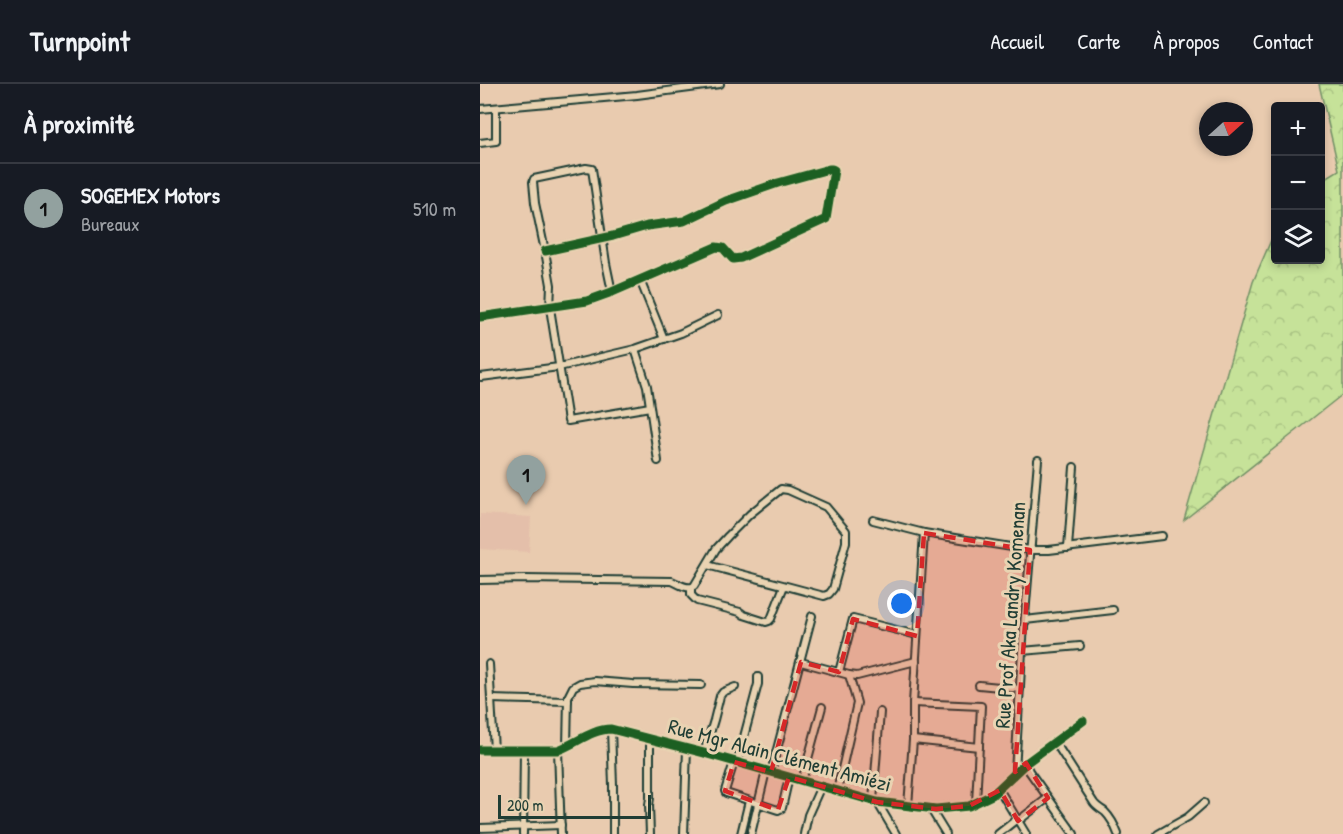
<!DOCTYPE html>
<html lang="fr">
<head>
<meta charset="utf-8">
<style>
	:root { --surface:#171b24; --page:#20242c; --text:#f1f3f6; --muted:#9ea1a6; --line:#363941; --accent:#92a19f }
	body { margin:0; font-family:"Patrick Hand",sans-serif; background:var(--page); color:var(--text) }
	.controls { position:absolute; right:18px; top:18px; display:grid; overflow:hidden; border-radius:6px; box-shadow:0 3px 9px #0003 }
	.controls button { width:54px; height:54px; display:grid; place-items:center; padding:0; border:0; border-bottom:2px solid var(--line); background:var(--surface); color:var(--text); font:30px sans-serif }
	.compass { position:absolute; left:719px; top:18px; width:54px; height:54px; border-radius:50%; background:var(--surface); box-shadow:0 3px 9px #0003; rotate:69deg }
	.scale { position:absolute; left:18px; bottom:15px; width:153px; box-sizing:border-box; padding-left:6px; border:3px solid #1f3d34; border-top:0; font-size:16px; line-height:21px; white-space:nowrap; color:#1f3d34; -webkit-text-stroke:4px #e9d3b2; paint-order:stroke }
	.you { position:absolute; left:422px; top:520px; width:21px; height:21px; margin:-15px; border:4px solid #fff; border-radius:50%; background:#1a73e8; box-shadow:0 0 0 9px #1a73e833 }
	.badge { display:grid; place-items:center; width:39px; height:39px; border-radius:50%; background:var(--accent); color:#111; font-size:20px; font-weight:700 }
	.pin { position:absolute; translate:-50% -50px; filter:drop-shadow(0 2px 3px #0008) }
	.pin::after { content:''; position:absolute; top:32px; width:21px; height:18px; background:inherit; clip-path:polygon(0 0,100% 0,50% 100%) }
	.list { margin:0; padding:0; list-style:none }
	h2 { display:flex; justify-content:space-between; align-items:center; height:78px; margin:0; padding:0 24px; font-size:26px }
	h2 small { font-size:20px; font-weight:400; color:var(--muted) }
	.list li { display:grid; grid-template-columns:39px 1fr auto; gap:18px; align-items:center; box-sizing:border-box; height:90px; padding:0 24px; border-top:2px solid var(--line) }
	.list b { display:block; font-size:22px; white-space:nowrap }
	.list p { margin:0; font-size:20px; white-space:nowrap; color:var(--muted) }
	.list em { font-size:20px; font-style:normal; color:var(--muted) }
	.icon { flex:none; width:33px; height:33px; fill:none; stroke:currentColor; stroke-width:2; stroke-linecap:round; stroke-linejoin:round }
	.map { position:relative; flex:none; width:863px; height:750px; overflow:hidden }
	header { display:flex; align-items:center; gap:36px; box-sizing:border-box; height:84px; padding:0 30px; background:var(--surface); border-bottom:2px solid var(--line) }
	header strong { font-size:28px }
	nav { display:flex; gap:33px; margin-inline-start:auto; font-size:21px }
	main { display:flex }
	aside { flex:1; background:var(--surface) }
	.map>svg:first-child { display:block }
	.built { fill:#e4bfaa }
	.forest { fill:url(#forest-crowns); stroke:#729066; stroke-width:1.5 }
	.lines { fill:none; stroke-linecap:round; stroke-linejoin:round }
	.street-casing { stroke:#1f3d34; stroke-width:10 }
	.street { stroke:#e9d3b2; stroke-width:6 }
	.cycleway-casing { stroke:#e9d3b2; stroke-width:13 }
	.cycleway { stroke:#1b5e20; stroke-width:9 }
	.marked { fill:#d62828; fill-opacity:0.2; stroke:#d62828; stroke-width:4.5; stroke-dasharray:12 8; stroke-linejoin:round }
	.labels { text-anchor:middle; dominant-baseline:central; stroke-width:6; stroke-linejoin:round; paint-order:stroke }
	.street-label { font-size:21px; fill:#1f3d34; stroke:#e9d3b2 }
</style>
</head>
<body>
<header>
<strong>Turnpoint</strong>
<nav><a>Accueil</a><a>Carte</a><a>À propos</a><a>Contact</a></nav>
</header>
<main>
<aside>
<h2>À proximité<small></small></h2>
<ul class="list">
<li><span class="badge">1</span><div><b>SOGEMEX Motors</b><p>Bureaux</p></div><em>510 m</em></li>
</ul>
</aside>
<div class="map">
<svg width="863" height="750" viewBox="0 0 863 750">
	<defs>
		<pattern id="forest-crowns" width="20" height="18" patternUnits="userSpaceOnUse" patternTransform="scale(1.5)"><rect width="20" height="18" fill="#c6e299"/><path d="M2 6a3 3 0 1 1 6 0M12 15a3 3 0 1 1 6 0" fill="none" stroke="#aac384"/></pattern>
	</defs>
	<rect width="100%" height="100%" fill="#e9cbaf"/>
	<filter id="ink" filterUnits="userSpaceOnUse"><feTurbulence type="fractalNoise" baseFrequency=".0167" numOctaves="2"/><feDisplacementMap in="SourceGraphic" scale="12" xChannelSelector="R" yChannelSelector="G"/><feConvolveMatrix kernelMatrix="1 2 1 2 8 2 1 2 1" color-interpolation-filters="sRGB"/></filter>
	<g filter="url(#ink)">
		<path class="built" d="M 0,430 L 51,433 L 49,468 L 0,465 Z"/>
		<path class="forest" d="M 839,0 L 863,0 L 863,310 L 704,436 L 773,198 L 795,147 L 796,176 L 840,176 L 841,97 L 859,86 Z"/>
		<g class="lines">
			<defs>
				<g id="street">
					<path d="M 0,25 L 157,11 L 240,0"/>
					<path d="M 0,59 L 16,57 L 16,24"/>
					<path d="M 160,196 L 184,255"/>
					<path d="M 132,208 L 126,179 L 112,85 L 106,84 L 54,95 L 53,98 L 55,119 L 65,167 L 71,201 L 70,224 L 88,337 L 170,323"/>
					<path d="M 0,233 L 107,217 L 132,208 L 236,163 L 243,164 L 253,175 L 261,174 L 346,135 L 354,86 L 352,85 L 349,85 L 298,99 L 246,117 L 204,137 L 167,142 L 133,152 L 65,167"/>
					<path d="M 155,265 L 167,302 L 178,377"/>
					<path d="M 1,293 L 79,283 L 155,265 L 201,249 L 238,231"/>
					<path d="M 393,436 L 444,449 L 550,466 L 569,466 L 682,452"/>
					<path d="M 588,464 L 594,383"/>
					<path d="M 0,496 L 45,495 L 192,497 C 199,500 207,506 214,502 L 236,465 L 248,452 L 270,430 L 301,405 L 308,406 L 346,423 L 366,447 L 366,458 L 353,505 L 349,510 L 344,512 L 227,481"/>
					<path d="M 211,504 L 211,511 L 217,517 L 260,528 L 264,531 L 286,538 L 289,537 L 291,535 L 304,502"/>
					<path d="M 545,536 L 633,526"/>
					<path d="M 542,567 L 600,562"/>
					<path d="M 321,578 L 369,591 L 377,592 L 436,577"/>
					<path d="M 9,580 L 14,666"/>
					<path d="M 359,588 L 373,535 L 437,551"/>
					<path d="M 499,601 L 540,605"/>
					<path d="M 11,615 L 88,617"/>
					<path d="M 433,619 L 501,622 L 496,719"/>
					<path d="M 131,645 L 133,701 L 133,750"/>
					<path d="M 170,655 L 170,714 L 169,721 L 170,750"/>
					<path d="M 433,656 L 499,663"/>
					<path d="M 575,658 L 614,719 C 617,723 621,725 625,728 C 631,734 635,742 638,750"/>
					<path d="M 87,663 L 88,613 L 93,603 L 100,599 L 115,597 L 153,600 L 221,601"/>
					<path d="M 0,666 L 78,666 C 95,660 112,645 131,645 L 224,669 L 397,718 L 456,725 L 489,722 L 512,711 L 546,679 L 603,637"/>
					<path d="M 78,666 L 81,750"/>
					<path d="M 224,669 L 234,636 L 240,612 L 243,608 L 255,603"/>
					<path d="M 254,678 L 245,707 L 246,709 L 298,726 L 302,724 L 309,693"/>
					<path d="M 257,679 L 278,600 L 278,593"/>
					<path d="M 546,679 L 549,687 L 594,750"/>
					<path d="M 291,688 L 332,532"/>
					<path d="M 535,688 L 542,567 L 558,376"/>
					<path d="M 322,697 L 342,623"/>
					<path d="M 357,707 L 377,619 L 369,591"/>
					<path d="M 393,717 L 400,628"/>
					<path d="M 397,718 L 416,750"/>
					<path d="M 428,722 L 433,656 L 433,619 L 444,449"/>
					<path d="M 450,724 L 466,750"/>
					<path d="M 537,735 L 546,750"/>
					<path d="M 538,737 L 568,714"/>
					<path d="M 0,744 L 81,741"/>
					<path d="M 43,750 L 44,665"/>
					<path d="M 204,750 L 207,665"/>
					<path d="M 261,750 L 269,717"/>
					<path d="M 271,750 L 286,687"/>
					<path d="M 324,750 L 328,731 L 341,702"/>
					<path d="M 518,750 L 537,735 L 519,705"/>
					<path d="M 678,750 L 708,733 L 724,719"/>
				</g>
			</defs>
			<use href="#street" class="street-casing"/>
			<use href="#street" class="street"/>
			<defs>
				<g id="cycleway">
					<path d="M 0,233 L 107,217 L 132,208 L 236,163 L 243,164 L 253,175 L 261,174 L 346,135 L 354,86 L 352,85 L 349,85 L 298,99 L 246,117 L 204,137 L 167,142 L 133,152 L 65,167"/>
					<path d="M 0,666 L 78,666 C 95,660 112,645 131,645 L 224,669 L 397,718 L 456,725 L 489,722 L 512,711 L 546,679 L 603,637"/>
				</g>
			</defs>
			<use href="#cycleway" class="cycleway-casing"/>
			<use href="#cycleway" class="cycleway"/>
		</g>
	</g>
	<path class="marked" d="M 444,449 L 550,466 L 535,688 L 546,679 L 568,714 L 538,737 L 520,706 L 489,722 L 456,725 L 397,718 L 309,693 L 298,726 L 245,707 L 254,678 L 291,688 L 321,578 L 359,588 L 373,535 L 437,552 Z"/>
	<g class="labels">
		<g class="street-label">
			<text transform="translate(530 531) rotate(-86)">Rue Prof Aka Landry Komenan</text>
			<text transform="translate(300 671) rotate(15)">Rue Mgr Alain Clément Amiézi</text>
		</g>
	</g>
</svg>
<div class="controls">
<button>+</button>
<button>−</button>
<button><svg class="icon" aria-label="layers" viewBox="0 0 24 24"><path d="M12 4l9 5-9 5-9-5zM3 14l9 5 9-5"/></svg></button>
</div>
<svg class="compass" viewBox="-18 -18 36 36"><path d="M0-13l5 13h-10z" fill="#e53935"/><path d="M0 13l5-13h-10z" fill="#9ea1a6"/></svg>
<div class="scale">200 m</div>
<div class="you"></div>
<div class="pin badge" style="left:46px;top:421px">1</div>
</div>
</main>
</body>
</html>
